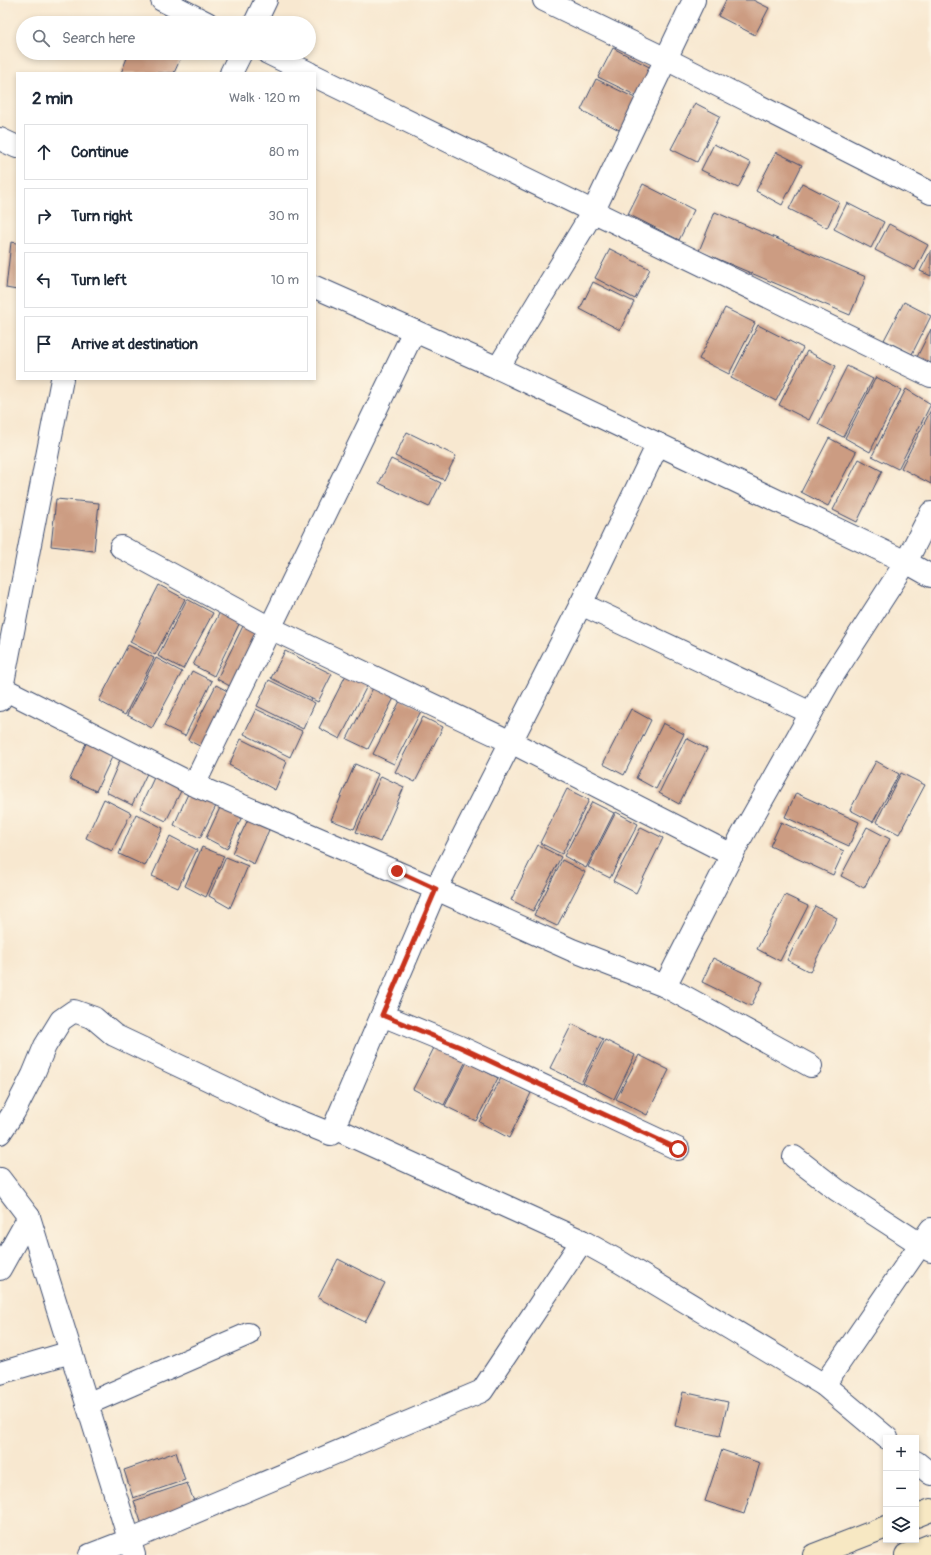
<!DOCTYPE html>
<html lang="en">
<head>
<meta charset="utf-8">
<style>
	:root { --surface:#fff; --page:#f6f6f7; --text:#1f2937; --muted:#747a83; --line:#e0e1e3 }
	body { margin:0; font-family:Pangolin,sans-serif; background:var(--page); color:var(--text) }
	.controls { position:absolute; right:12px; bottom:12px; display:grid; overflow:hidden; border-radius:0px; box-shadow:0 2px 6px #0003 }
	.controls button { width:36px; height:36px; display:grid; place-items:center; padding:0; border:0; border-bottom:1px solid var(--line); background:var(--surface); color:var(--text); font:20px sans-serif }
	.stop { position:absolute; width:12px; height:12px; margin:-9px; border:3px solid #c8321e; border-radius:50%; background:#fff }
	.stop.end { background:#c8321e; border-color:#fff; box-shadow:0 1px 4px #0008 }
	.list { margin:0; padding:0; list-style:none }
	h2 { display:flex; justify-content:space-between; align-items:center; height:52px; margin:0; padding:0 16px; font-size:17px }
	h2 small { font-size:13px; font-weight:400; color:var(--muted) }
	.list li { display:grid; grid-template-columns:26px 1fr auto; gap:12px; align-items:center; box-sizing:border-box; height:56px; margin:0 8px 8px; padding:0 8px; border:1px solid var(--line); border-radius:0px }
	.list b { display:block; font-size:15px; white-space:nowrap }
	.list em { font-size:13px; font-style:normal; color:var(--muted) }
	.icon { flex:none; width:22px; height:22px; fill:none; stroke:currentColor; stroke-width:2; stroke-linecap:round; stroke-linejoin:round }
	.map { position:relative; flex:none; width:931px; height:1555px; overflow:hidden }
	.search { position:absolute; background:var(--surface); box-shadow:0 2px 6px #0003; left:16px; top:16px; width:300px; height:44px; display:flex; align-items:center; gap:10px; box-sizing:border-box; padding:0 14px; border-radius:22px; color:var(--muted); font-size:15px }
	.panel { position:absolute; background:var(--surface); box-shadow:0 2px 6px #0003; left:16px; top:72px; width:300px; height:308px; border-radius:0px }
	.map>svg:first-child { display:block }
	.building { fill:#cc9c82 }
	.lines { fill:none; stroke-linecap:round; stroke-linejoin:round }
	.street-casing { stroke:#3c4b6f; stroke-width:24 }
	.secondary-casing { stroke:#3c4b6f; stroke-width:24 }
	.street { stroke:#fff; stroke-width:22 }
	.secondary { stroke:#f7e8c3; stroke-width:22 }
	.route { stroke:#c8321e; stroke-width:5 }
</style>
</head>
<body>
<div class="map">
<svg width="931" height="1555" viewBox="0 0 931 1555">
	<rect width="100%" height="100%" fill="#fcf5e5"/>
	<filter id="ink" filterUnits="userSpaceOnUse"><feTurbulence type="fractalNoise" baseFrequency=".025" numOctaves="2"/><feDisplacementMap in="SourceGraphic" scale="8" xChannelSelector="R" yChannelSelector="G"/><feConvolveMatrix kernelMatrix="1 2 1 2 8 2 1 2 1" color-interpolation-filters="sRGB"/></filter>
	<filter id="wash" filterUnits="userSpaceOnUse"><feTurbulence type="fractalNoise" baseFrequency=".012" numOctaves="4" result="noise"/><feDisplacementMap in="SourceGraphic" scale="16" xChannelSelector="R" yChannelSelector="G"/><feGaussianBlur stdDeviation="0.9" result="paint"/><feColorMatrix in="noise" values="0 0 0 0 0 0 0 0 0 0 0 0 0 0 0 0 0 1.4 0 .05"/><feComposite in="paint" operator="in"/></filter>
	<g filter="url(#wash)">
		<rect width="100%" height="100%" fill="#f8e8d0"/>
		<g id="blocks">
			<g class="building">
				<path d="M 726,0 L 753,0 L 769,8 L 755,35 L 718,16 Z"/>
				<path d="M 613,48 L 655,70 L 641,98 L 598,77 Z"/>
				<path d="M 129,53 L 183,53 L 174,73 L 121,73 Z"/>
				<path d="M 596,79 L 639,100 L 623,132 L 581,110 Z"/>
				<path d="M 695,103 L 720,116 L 697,162 L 671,149 Z"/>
				<path d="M 714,144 L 751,163 L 738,188 L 701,170 Z"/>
				<path d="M 776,152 L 802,165 L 782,205 L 756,191 Z"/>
				<path d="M 802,183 L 839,202 L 827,228 L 789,209 Z"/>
				<path d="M 643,184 L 694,210 L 679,240 L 628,214 Z"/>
				<path d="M 847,203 L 884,222 L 871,248 L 834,229 Z"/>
				<path d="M 715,212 L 866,277 L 850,315 L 699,251 Z"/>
				<path d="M 889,224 L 928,245 L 915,270 L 875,250 Z"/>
				<path d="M 11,242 L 17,243 L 17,290 L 6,288 Z"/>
				<path d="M 610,249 L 650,269 L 635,299 L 595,278 Z"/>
				<path d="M 931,250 L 931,276 L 920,271 Z"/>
				<path d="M 593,282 L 634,302 L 620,330 L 580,309 Z"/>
				<path d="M 904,302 L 931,316 L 912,354 L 884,340 Z"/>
				<path d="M 725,308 L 755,323 L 729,374 L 699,359 Z"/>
				<path d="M 758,325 L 803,348 L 776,401 L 731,378 Z"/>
				<path d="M 931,329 L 931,364 L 917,357 Z"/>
				<path d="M 807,351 L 836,366 L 809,420 L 779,405 Z"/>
				<path d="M 847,366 L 873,379 L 843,437 L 818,424 Z"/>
				<path d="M 876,377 L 901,390 L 870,452 L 845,438 Z"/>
				<path d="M 906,389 L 931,404 L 898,469 L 872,456 Z"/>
				<path d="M 931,410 L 931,484 L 901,468 Z"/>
				<path d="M 407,432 L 456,456 L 444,480 L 395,456 Z"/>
				<path d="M 829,438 L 856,452 L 828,506 L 801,492 Z"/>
				<path d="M 391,459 L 441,483 L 429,507 L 379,483 Z"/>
				<path d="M 859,459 L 882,471 L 857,522 L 833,510 Z"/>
				<path d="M 56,499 L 99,503 L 94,551 L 51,546 Z"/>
				<path d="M 159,585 L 185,599 L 155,655 L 130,642 Z"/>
				<path d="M 187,599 L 213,613 L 183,669 L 158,656 Z"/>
				<path d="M 221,610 L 241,620 L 214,676 L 193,665 Z"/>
				<path d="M 244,624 L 265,635 L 237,690 L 217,679 Z"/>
				<path d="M 128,645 L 154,658 L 125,715 L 99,701 Z"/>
				<path d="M 285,651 L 332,674 L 318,702 L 271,678 Z"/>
				<path d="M 156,658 L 182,672 L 152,728 L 127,715 Z"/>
				<path d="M 192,671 L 212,681 L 185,736 L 164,726 Z"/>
				<path d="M 347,673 L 368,684 L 340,739 L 319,728 Z"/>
				<path d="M 269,680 L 315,703 L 303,729 L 257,706 Z"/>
				<path d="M 375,684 L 396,694 L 368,749 L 347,739 Z"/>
				<path d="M 216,685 L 237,696 L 209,751 L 188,740 Z"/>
				<path d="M 401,699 L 422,709 L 394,764 L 373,754 Z"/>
				<path d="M 256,709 L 302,731 L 290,757 L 244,734 Z"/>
				<path d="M 631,709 L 651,720 L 624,775 L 603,764 Z"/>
				<path d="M 423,717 L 443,727 L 415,782 L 395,772 Z"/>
				<path d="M 663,723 L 684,734 L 656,789 L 636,778 Z"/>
				<path d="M 686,738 L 707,749 L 679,804 L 659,793 Z"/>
				<path d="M 88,739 L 114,753 L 96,791 L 70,779 Z"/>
				<path d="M 241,739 L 287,762 L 275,790 L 229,765 Z"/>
				<path d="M 123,753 L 150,767 L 132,805 L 106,792 Z"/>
				<path d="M 876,761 L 899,774 L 873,822 L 850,810 Z"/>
				<path d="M 355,764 L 378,774 L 354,829 L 331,820 Z"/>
				<path d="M 158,769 L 185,783 L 166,821 L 140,808 Z"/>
				<path d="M 901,773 L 925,785 L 899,834 L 876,822 Z"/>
				<path d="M 381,776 L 404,787 L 380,842 L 356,832 Z"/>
				<path d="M 192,785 L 219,800 L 200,838 L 174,825 Z"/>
				<path d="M 567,789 L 589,800 L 562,854 L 540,843 Z"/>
				<path d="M 796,793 L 859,822 L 849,846 L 785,817 Z"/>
				<path d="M 104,799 L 131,813 L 112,851 L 86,838 Z"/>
				<path d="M 224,799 L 246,808 L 227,849 L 206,838 Z"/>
				<path d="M 592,802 L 614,813 L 586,868 L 564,856 Z"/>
				<path d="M 616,812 L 638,824 L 610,878 L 588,867 Z"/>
				<path d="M 251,813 L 272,823 L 254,864 L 232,853 Z"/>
				<path d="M 136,814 L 163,828 L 145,866 L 119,854 Z"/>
				<path d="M 781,822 L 844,851 L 833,875 L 770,846 Z"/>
				<path d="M 641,827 L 663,838 L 636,893 L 613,881 Z"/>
				<path d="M 867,827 L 890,839 L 864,888 L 841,876 Z"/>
				<path d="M 170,836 L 197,850 L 178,888 L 152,876 Z"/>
				<path d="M 538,845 L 561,857 L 533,911 L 511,900 Z"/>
				<path d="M 202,847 L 224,856 L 206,897 L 185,886 Z"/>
				<path d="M 226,857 L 248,866 L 230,908 L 209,896 Z"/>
				<path d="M 562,860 L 585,872 L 557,926 L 534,915 Z"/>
				<path d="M 785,895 L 808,906 L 780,961 L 757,949 Z"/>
				<path d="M 815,906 L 837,918 L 810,972 L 787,960 Z"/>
				<path d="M 713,958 L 763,982 L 751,1006 L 702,982 Z"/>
				<path d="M 572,1024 L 603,1039 L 581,1083 L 550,1068 Z"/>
				<path d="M 605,1040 L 635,1055 L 614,1099 L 583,1083 Z"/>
				<path d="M 435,1046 L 466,1061 L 444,1105 L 413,1089 Z"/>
				<path d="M 639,1055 L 669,1070 L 647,1115 L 616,1099 Z"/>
				<path d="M 467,1062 L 498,1078 L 476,1121 L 445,1106 Z"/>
				<path d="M 501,1078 L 531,1093 L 509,1138 L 479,1122 Z"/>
				<path d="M 338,1259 L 385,1283 L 365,1322 L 318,1298 Z"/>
				<path d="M 683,1392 L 728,1402 L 720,1436 L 675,1426 Z"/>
				<path d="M 722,1450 L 760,1463 L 744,1514 L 705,1501 Z"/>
				<path d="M 176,1452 L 185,1480 L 133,1498 L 124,1470 Z"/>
				<path d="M 187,1483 L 197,1509 L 143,1528 L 134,1501 Z"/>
			</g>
		</g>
	</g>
	<g filter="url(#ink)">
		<use href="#blocks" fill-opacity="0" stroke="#3c4b6f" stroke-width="1"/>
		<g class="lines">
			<defs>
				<g id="street">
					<path d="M 162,0 L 207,23"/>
					<path d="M 544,0 L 666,59 L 931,193"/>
					<path d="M 255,23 L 266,0"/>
					<path d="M 268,53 L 309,73"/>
					<path d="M 231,73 L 241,53"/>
					<path d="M 315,76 L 931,376"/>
					<path d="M 0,139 L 17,147"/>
					<path d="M 315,287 L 498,368 L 906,562 L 931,576"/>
					<path d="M 498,368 L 594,210 L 694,0"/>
					<path d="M 658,444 L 581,604 L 436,889 L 572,950 L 665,986"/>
					<path d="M 121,547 L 270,628 L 511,742 L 732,855"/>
					<path d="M 581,604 L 811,713"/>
					<path d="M 0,688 L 2,688 L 62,379"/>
					<path d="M 0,700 L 2,688 L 194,785 L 436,889 L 331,1134 L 279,1113 L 114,1035 L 94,1018 L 74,1011 L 61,1020 L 45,1046 L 33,1075 L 14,1112 L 0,1133"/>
					<path d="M 194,785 L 414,331"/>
					<path d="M 382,1015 L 460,1047 L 678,1149"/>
					<path d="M 811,1066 L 665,986 L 740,839 L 828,683 L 906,562 L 931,513"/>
					<path d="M 334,1128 L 582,1241 L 620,1262 L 824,1385 L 887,1438"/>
					<path d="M 794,1157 L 837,1190 L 931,1251"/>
					<path d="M 0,1179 L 29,1217 L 134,1555"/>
					<path d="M 0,1269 L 29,1217"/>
					<path d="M 0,1373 L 71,1352"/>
					<path d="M 824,1385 L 931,1229"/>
					<path d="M 87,1404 L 248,1334"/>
					<path d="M 916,1462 L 931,1474"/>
					<path d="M 90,1555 L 129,1540 L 482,1391 L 582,1241"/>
				</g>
				<g id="secondary">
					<path d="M 916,1516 L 931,1510"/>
					<path d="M 814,1555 L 886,1527"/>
					<path d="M 906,1555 L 931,1545"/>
				</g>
			</defs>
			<use href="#street" class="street-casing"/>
			<use href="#secondary" class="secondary-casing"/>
			<use href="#street" class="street"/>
			<use href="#secondary" class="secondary"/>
		</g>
	</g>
	<g class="lines" filter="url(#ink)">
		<path class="route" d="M 397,871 L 436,889 L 382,1015 L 460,1047 L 678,1149"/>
	</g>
</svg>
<div class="controls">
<button>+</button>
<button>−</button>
<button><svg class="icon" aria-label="layers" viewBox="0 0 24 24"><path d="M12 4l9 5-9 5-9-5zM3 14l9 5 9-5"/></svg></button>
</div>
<div class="stop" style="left:678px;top:1149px"></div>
<div class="stop end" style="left:397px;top:871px"></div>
<div class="search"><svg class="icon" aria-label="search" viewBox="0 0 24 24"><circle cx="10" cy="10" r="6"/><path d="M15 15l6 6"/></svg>Search here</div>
<section class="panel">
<h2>2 min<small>Walk · 120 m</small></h2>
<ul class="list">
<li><svg class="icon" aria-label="ahead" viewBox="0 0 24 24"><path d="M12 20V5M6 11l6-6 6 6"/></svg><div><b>Continue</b></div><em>80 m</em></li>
<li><svg class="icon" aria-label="right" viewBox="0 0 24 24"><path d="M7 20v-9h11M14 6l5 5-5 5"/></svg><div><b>Turn right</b></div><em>30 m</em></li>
<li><svg class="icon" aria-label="left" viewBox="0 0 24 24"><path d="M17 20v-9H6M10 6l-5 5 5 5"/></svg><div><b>Turn left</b></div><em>10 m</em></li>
<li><svg class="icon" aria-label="arrive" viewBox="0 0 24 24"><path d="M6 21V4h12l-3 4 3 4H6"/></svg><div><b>Arrive at destination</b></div></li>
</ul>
</section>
</div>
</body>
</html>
